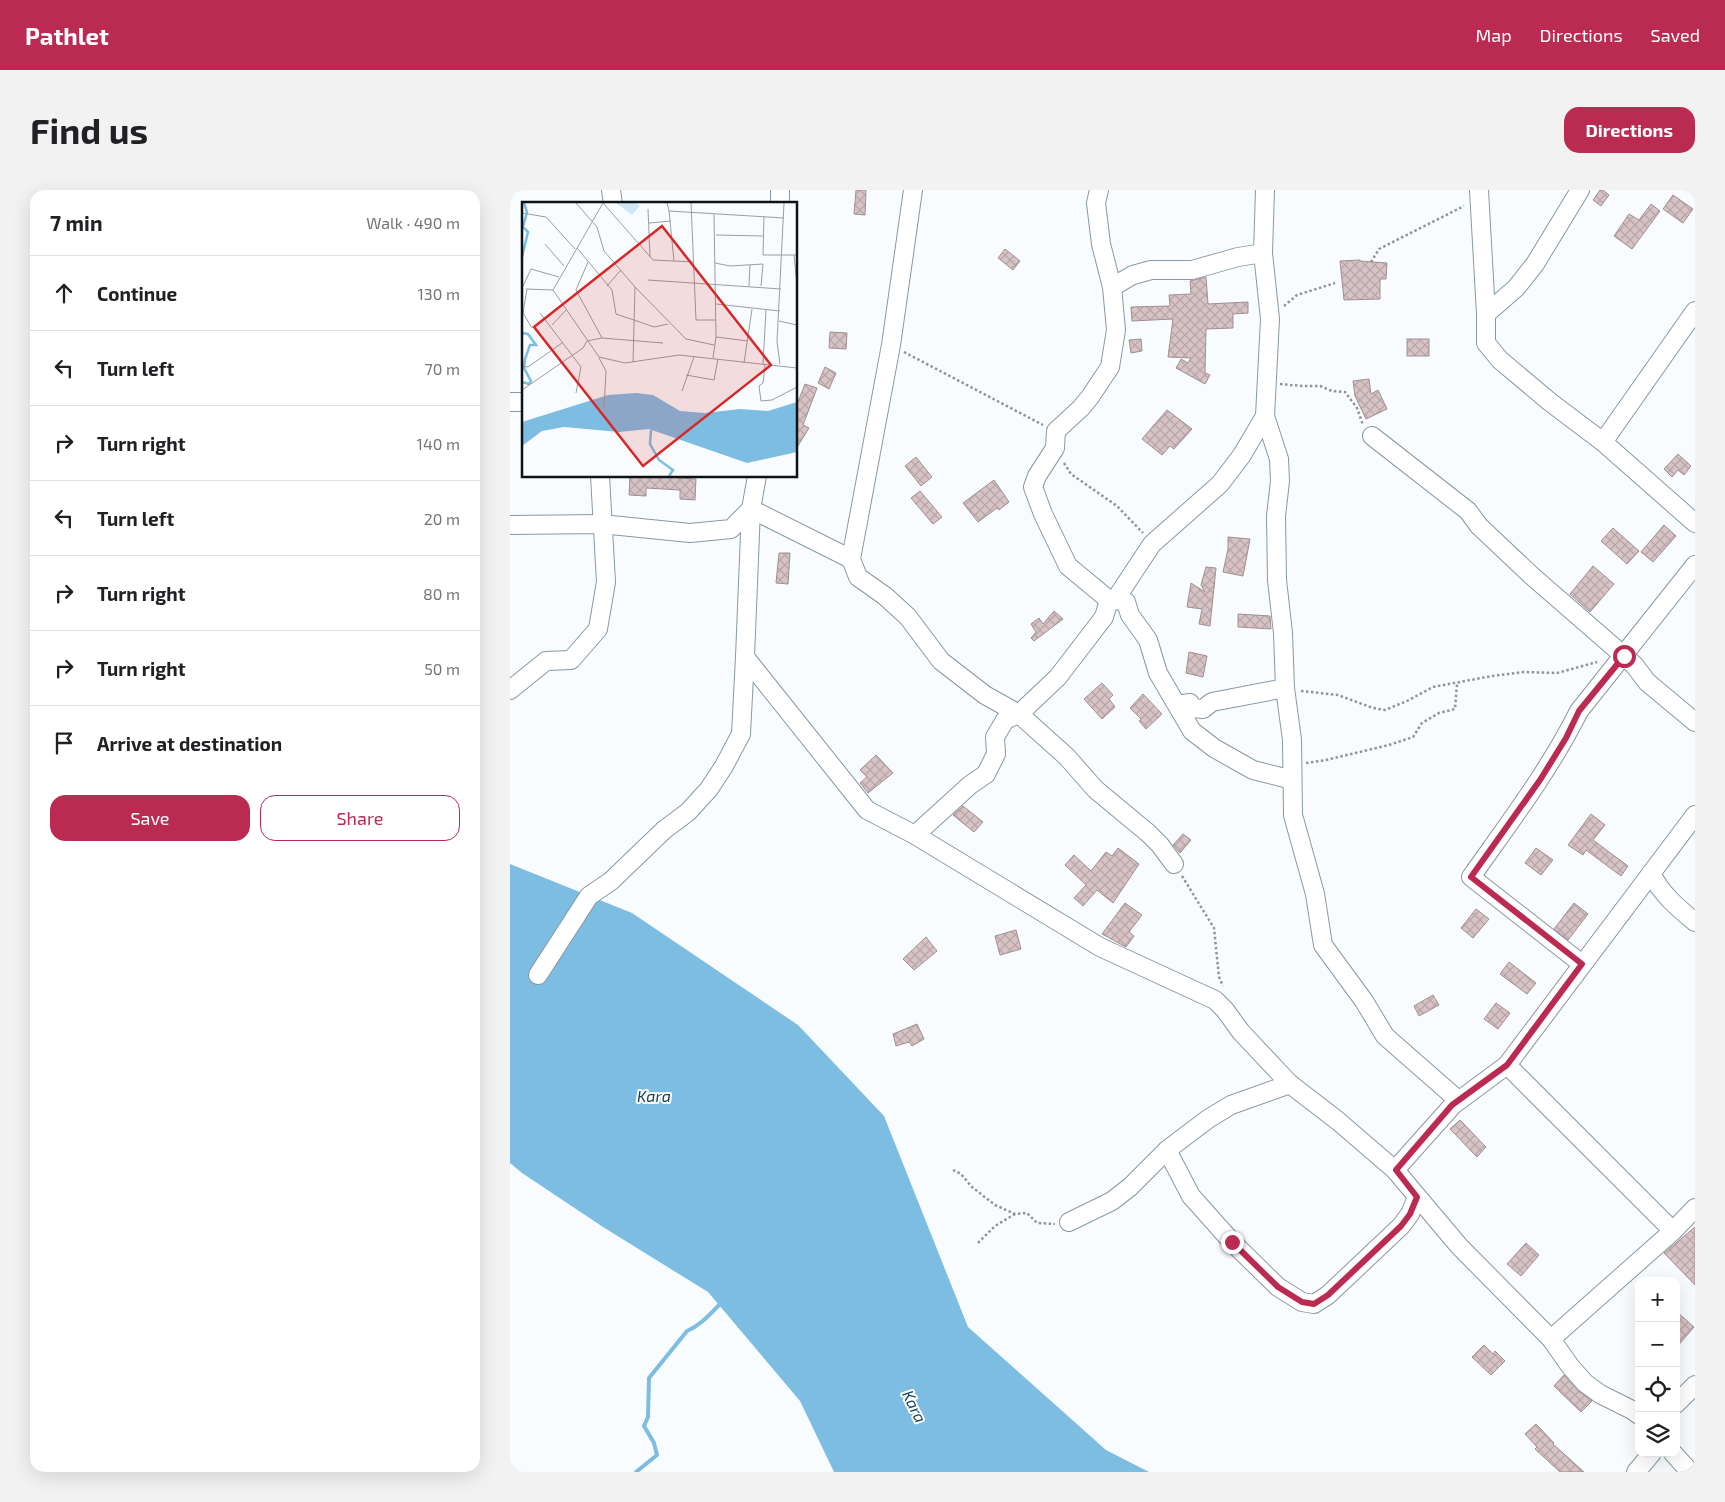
<!DOCTYPE html>
<html lang="en">
<head>
<meta charset="utf-8">
<style>
	:root { --surface:#fff; --page:#f2f2f2; --text:#202124; --muted:#757577; --line:#e0e0e0; --accent:#ba2a51 }
	body { margin:0; font-family:"Exo 2",sans-serif; background:var(--page); color:var(--text) }
	.controls { position:absolute; right:15px; bottom:15px; display:grid; overflow:hidden; border-radius:10px; box-shadow:0 5px 20px #0002 }
	.controls button { width:45px; height:45px; display:grid; place-items:center; padding:0; border:0; border-bottom:1px solid var(--line); background:var(--surface); color:var(--text); font:25px sans-serif }
	.stop { position:absolute; width:15px; height:15px; margin:-11px; border:4px solid #ba2a51; border-radius:50%; background:#fff }
	.stop.end { background:#ba2a51; border-color:#fff; box-shadow:0 1px 5px #0008 }
	.list { margin:0; padding:0; list-style:none }
	h2 { display:flex; justify-content:space-between; align-items:center; height:65px; margin:0; padding:0 20px; font-size:21px }
	h2 small { font-size:16px; font-weight:400; color:var(--muted) }
	.list li { display:grid; grid-template-columns:32px 1fr auto; gap:15px; align-items:center; box-sizing:border-box; height:75px; padding:0 20px; border-top:1px solid var(--line) }
	.list b { display:block; font-size:19px; white-space:nowrap }
	.list em { font-size:16px; font-style:normal; color:var(--muted) }
	.actions { display:flex; gap:10px; padding:15px 20px }
	.actions a { flex:1; padding:11px 0; border:1px solid var(--accent); border-radius:15px; text-align:center; font-size:18px; color:var(--accent) }
	.actions .main { background:var(--accent); color:#fff }
	.icon { flex:none; width:28px; height:28px; fill:none; stroke:currentColor; stroke-width:2; stroke-linecap:round; stroke-linejoin:round }
	.map { position:relative; flex:none; width:1185px; height:1282px; overflow:hidden; border-radius:15px }
	header { display:flex; align-items:center; gap:30px; box-sizing:border-box; height:70px; padding:0 25px; background:var(--accent); color:#fff }
	header strong { font-size:24px }
	nav { display:flex; gap:28px; margin-inline-start:auto; font-size:18px }
	.intro { display:flex; align-items:center; justify-content:space-between; box-sizing:border-box; height:120px; padding:0 30px }
	h1 { margin:0; font-size:35px }
	.button { padding:12px 22px; border-radius:15px; background:var(--accent); color:#fff; font-size:18px; font-weight:700 }
	main { display:flex; gap:30px; padding:0 30px }
	aside { flex:1; background:var(--surface); border-radius:15px; box-shadow:0 5px 20px #0002 }
	.map>svg:first-child { display:block }
	.water { fill:#7ebde2 }
	.lines { fill:none; stroke-linecap:round; stroke-linejoin:round }
	.stream { stroke:#7ebde2; stroke-width:4 }
	.building { fill:url(#building-cross-hatch); stroke:#a28e90 }
	.minor-casing { stroke:#8898a2; stroke-width:20 }
	.path { stroke:#8f9496; stroke-width:2.5; stroke-dasharray:2.5 2.5; stroke-linecap:butt }
	.minor { stroke:#fff; stroke-width:18 }
	.route { stroke:#ba2a51; stroke-width:6 }
	.labels { text-anchor:middle; dominant-baseline:central; stroke-width:4; stroke-linejoin:round; paint-order:stroke }
	.water-label { font-size:16px; font-style:italic; fill:#0f425b; stroke:#fff }
	.inset-river { fill:none; stroke:#7ebde2; stroke-width:2.5 }
	.inset-road { fill:none; stroke:#9a9ea1; stroke-width:1 }
	.view { fill:#d62828; fill-opacity:0.15; stroke:#d62828; stroke-width:2.5 }
	.inset-edge { fill:none; stroke:#0c1215; stroke-width:2.5 }
</style>
</head>
<body>
<header>
<strong>Pathlet</strong>
<nav><a>Map</a><a>Directions</a><a>Saved</a></nav>
</header>
<div class="intro"><h1>Find us</h1><a class="button">Directions</a></div>
<main>
<aside>
<h2>7 min<small>Walk · 490 m</small></h2>
<ul class="list">
<li><svg class="icon" aria-label="ahead" viewBox="0 0 24 24"><path d="M12 20V5M6 11l6-6 6 6"/></svg><div><b>Continue</b></div><em>130 m</em></li>
<li><svg class="icon" aria-label="left" viewBox="0 0 24 24"><path d="M17 20v-9H6M10 6l-5 5 5 5"/></svg><div><b>Turn left</b></div><em>70 m</em></li>
<li><svg class="icon" aria-label="right" viewBox="0 0 24 24"><path d="M7 20v-9h11M14 6l5 5-5 5"/></svg><div><b>Turn right</b></div><em>140 m</em></li>
<li><svg class="icon" aria-label="left" viewBox="0 0 24 24"><path d="M17 20v-9H6M10 6l-5 5 5 5"/></svg><div><b>Turn left</b></div><em>20 m</em></li>
<li><svg class="icon" aria-label="right" viewBox="0 0 24 24"><path d="M7 20v-9h11M14 6l5 5-5 5"/></svg><div><b>Turn right</b></div><em>80 m</em></li>
<li><svg class="icon" aria-label="right" viewBox="0 0 24 24"><path d="M7 20v-9h11M14 6l5 5-5 5"/></svg><div><b>Turn right</b></div><em>50 m</em></li>
<li><svg class="icon" aria-label="arrive" viewBox="0 0 24 24"><path d="M6 21V4h12l-3 4 3 4H6"/></svg><div><b>Arrive at destination</b></div></li>
</ul>
<div class="actions"><a class="main">Save</a><a>Share</a></div>
</aside>
<div class="map">
<svg width="1185" height="1282" viewBox="0 0 1185 1282">
	<defs>
		<pattern id="building-cross-hatch" width="8" height="8" patternUnits="userSpaceOnUse" patternTransform="scale(1.25)"><rect width="8" height="8" fill="#d7c3c5"/><path d="M0 0l8 8M0 8l8-8" fill="none" stroke="#b7a6a8"/></pattern>
	</defs>
	<rect width="100%" height="100%" fill="#f8fcfe"/>
	<path class="water" d="M 0,674 L 122,723 L 288,835 L 374,926 L 458,1137 L 596,1260 L 639,1282 L 324,1282 L 290,1211 L 198,1102 L 93,1037 L 12,983 L 0,973 Z"/>
	<g class="lines">
		<path class="stream" d="M 126,1282 L 147,1265 L 144,1253 L 134,1236 L 138,1227 L 139,1188 L 177,1141 C 191,1135 201,1123 211,1113"/>
	</g>
	<g class="building">
		<path d="M 346,0 L 356,0 L 355,25 L 344,24 Z"/>
		<path d="M 1090,0 L 1093,0 L 1099,5 L 1091,16 L 1083,10 Z"/>
		<path d="M 1163,5 L 1183,19 L 1173,33 L 1153,19 Z"/>
		<path d="M 1141,14 L 1150,21 L 1122,59 L 1104,46 L 1119,24 L 1129,30 Z"/>
		<path d="M 495,59 L 510,71 L 503,80 L 488,68 Z"/>
		<path d="M 850,70 L 850,71 L 877,73 L 876,89 L 870,89 L 870,109 L 834,110 L 830,71 Z"/>
		<path d="M 696,87 L 698,114 L 738,112 L 738,123 L 723,124 L 723,138 L 696,139 L 695,183 L 700,185 L 695,194 L 666,178 L 671,169 L 678,173 L 681,168 L 658,167 L 663,129 L 622,131 L 621,117 L 660,116 L 659,105 L 681,104 L 680,91 Z"/>
		<path d="M 320,142 L 337,143 L 336,159 L 319,158 Z"/>
		<path d="M 631,149 L 632,161 L 621,163 L 619,150 Z"/>
		<rect x="897" y="149" width="22" height="17"/>
		<path d="M 315,177 L 326,183 L 319,199 L 308,193 Z"/>
		<path d="M 859,189 L 861,204 L 868,200 L 877,219 L 856,229 L 845,206 L 843,191 Z"/>
		<path d="M 295,194 L 307,198 L 293,235 L 299,238 L 286,259 L 286,217 Z"/>
		<path d="M 657,220 L 682,239 L 664,259 L 660,256 L 652,265 L 632,249 Z"/>
		<path d="M 1168,264 L 1181,276 L 1174,285 L 1168,280 L 1162,287 L 1154,279 Z"/>
		<path d="M 406,267 L 422,287 L 411,296 L 395,276 Z"/>
		<path d="M 120,286 L 168,286 L 168,288 L 186,289 L 185,310 L 170,309 L 170,300 L 136,298 L 136,306 L 119,305 Z"/>
		<path d="M 484,290 L 499,312 L 489,320 L 487,318 L 468,332 L 453,313 Z"/>
		<path d="M 410,301 L 432,327 L 423,334 L 401,308 Z"/>
		<path d="M 1154,335 L 1166,346 L 1143,372 L 1131,362 Z"/>
		<path d="M 1103,338 L 1129,361 L 1117,374 L 1091,351 Z"/>
		<path d="M 718,347 L 740,349 L 733,386 L 713,382 L 718,359 Z"/>
		<path d="M 269,363 L 280,363 L 278,394 L 266,393 Z"/>
		<path d="M 1083,376 L 1104,394 L 1080,422 L 1060,404 Z"/>
		<path d="M 696,377 L 706,378 L 700,436 L 689,434 L 692,419 L 677,417 L 681,393 L 695,402 L 691,395 Z"/>
		<path d="M 544,421 L 553,429 L 524,451 L 521,448 L 526,442 L 521,434 L 529,428 L 533,434 Z"/>
		<path d="M 728,424 L 760,426 L 761,439 L 728,437 Z"/>
		<path d="M 679,462 L 697,466 L 693,487 L 676,483 Z"/>
		<path d="M 592,493 L 603,505 L 599,509 L 605,517 L 592,529 L 574,509 Z"/>
		<path d="M 633,504 L 652,524 L 636,539 L 629,531 L 631,529 L 620,518 Z"/>
		<path d="M 366,565 L 383,583 L 358,603 L 350,593 L 357,587 L 350,580 Z"/>
		<path d="M 453,616 L 473,632 L 464,642 L 443,625 Z"/>
		<path d="M 1081,624 L 1095,635 L 1083,650 L 1118,676 L 1111,686 L 1076,660 L 1073,665 L 1058,655 Z"/>
		<path d="M 673,644 L 681,650 L 670,663 L 663,655 Z"/>
		<path d="M 608,658 L 629,674 L 603,713 L 587,700 L 573,716 L 564,708 L 576,695 L 555,675 L 564,665 L 581,681 L 596,662 L 602,666 Z"/>
		<path d="M 1026,658 L 1043,670 L 1031,685 L 1015,673 Z"/>
		<path d="M 615,713 L 632,725 L 619,742 L 624,746 L 616,757 L 592,744 Z"/>
		<path d="M 1064,713 L 1078,724 L 1058,750 L 1044,739 Z"/>
		<path d="M 966,719 L 979,729 L 963,748 L 951,738 Z"/>
		<path d="M 506,740 L 511,759 L 490,765 L 485,746 Z"/>
		<path d="M 416,747 L 427,761 L 404,780 L 393,769 Z"/>
		<path d="M 999,772 L 1026,793 L 1017,804 L 990,784 Z"/>
		<path d="M 923,805 L 929,815 L 909,826 L 904,816 Z"/>
		<path d="M 986,813 L 1000,823 L 988,839 L 974,829 Z"/>
		<path d="M 407,834 L 414,849 L 402,856 L 399,852 L 386,856 L 383,844 Z"/>
		<path d="M 950,930 L 976,957 L 967,967 L 940,939 Z"/>
		<path d="M 1185,1037 L 1185,1095 L 1154,1063 Z"/>
		<path d="M 1016,1053 L 1029,1065 L 1011,1086 L 997,1074 Z"/>
		<path d="M 1166,1121 L 1184,1137 L 1166,1158 Z"/>
		<path d="M 974,1155 L 983,1164 L 985,1161 L 995,1171 L 981,1185 L 962,1167 Z"/>
		<path d="M 1054,1185 L 1067,1200 L 1082,1211 L 1071,1222 L 1044,1196 Z"/>
		<path d="M 1026,1234 L 1044,1253 L 1043,1254 L 1074,1282 L 1050,1282 L 1025,1259 L 1027,1257 L 1015,1244 Z"/>
	</g>
	<g class="lines">
		<defs>
			<g id="minor">
				<path d="M 101,0 L 103,14"/>
				<path d="M 403,0 L 381,155 L 341,369 L 348,387 L 375,406 L 398,427 L 431,471 L 475,505 L 509,524 L 557,567 L 585,599 L 638,643 L 650,655 L 664,674"/>
				<path d="M 589,0 L 586,13 L 591,54 L 602,97 L 606,140 L 600,177 L 580,207 L 571,218 L 546,241 L 545,258 L 527,286 L 523,297 L 533,324 L 558,376 L 599,410"/>
				<path d="M 969,0 L 976,124 L 976,153 L 990,170 L 1040,212 L 1093,252 L 1185,333"/>
				<path d="M 270,14 L 270,0"/>
				<path d="M 602,97 L 623,85 L 641,80 L 682,80 L 728,67 L 753,63"/>
				<path d="M 976,124 L 1006,98 L 1025,74 L 1070,0"/>
				<path d="M 0,212 L 14,212"/>
				<path d="M 755,226 L 769,269 L 770,291 L 766,326 L 767,390 L 773,443 L 775,498 L 782,550 L 783,625 L 805,704 L 813,755 L 854,811 L 875,846 L 948,910"/>
				<path d="M 862,246 L 958,321 L 969,336 L 1022,386 L 1114,466 L 1125,476 L 1137,492 L 1185,532"/>
				<path d="M 1093,252 L 1185,121"/>
				<path d="M 247,286 L 241,319 L 235,467 L 357,620 L 405,645 L 590,757 L 705,810 L 715,820 L 731,842 L 780,894 L 828,931 L 885,980 L 949,1056 L 1041,1149 L 1060,1176 L 1075,1193 L 1090,1204 L 1122,1220 L 1129,1225"/>
				<path d="M 241,319 L 341,369"/>
				<path d="M 0,335 L 91,334 L 180,343 L 221,339 L 241,319"/>
				<path d="M 605,410 L 616,412 L 620,425 L 638,450 L 648,483 L 682,541 L 704,558 L 743,580 L 775,588 L 782,586"/>
				<path d="M 0,500 L 36,471 L 61,470 L 88,439 L 96,392 L 90,286"/>
				<path d="M 667,515 L 680,513 L 682,518 L 693,519 L 702,512 L 775,498"/>
				<path d="M 405,645 L 460,595 L 476,584 L 486,564 L 485,547 L 495,530 L 509,524 L 548,487 L 594,427 L 599,410 L 605,410 L 642,354 L 710,294 L 732,265 L 755,226 L 760,129 L 753,63 L 755,0"/>
				<path d="M 1141,683 C 1151,704 1168,718 1185,732"/>
				<path d="M 1072,774 L 961,687 C 999,633 1039,581 1069,521 L 1185,375"/>
				<path d="M 28,785 L 79,706 L 101,691 L 154,640 L 178,622 L 199,599 L 214,576 L 231,544 L 235,467"/>
				<path d="M 997,875 L 1163,1041"/>
				<path d="M 657,960 L 681,1006 L 722,1052 L 768,1097 L 792,1112 L 804,1114 L 818,1105 L 891,1036 L 900,1024 L 907,1007"/>
				<path d="M 885,980 L 943,915 L 997,875 L 1185,625"/>
				<path d="M 559,1032 L 602,1011 L 620,997 L 657,960 L 698,929 L 721,915 L 780,894"/>
				<path d="M 1041,1149 L 1163,1041 L 1185,1018"/>
				<path d="M 1166,1214 L 1185,1195"/>
				<path d="M 1163,1263 L 1180,1282"/>
				<path d="M 1126,1282 L 1142,1263"/>
			</g>
		</defs>
		<use href="#minor" class="minor-casing"/>
		<g class="path">
			<path d="M 861,72 L 869,59 L 954,16"/>
			<path d="M 774,116 L 787,105 L 825,93"/>
			<path d="M 394,162 L 533,235"/>
			<path d="M 770,194 L 792,196 L 810,196 L 822,201 L 835,202 L 847,218 L 853,235"/>
			<path d="M 554,273 L 561,284 L 607,316 L 633,343"/>
			<path d="M 791,501 L 828,505 L 863,518 L 875,520 L 897,511 L 923,497 L 982,486 L 1014,482 L 1047,483 L 1087,472"/>
			<path d="M 796,573 L 816,570 L 879,555 L 903,547 L 912,533 L 929,523 L 945,519 L 947,494"/>
			<path d="M 672,686 L 704,738 L 709,787 L 713,796"/>
			<path d="M 443,980 L 451,984 L 462,997 L 485,1015 L 505,1024 L 517,1023 L 527,1033 L 545,1034"/>
			<path d="M 468,1053 L 485,1036 L 505,1024"/>
		</g>
		<use href="#minor" class="minor"/>
	</g>
	<g class="lines">
		<path class="route" d="M 722,1052 L 768,1097 L 792,1112 L 804,1114 L 818,1105 L 891,1036 L 900,1024 L 907,1007 L 886,980 L 942,915 L 997,875 L 1072,774 L 961,687 L 1030,590 L 1056,548 L 1069,521 L 1114,466"/>
	</g>
	<g class="labels">
		<g class="water-label">
			<text x="144" y="905">Kara</text>
			<text transform="translate(405 1216) rotate(64)">Kara</text>
		</g>
	</g>
	<g transform="translate(12 12)">
		<rect width="275" height="275" fill="#f8fcfe"/>
		<path d="M 94,1 L 114,1 L 118,4 L 110,13 Z" fill="#cfe7f6"/>
		<path d="M 114,191 L 131,193 L 158,209 L 183,211 L 218,207 L 246,209 L 275,200 L 275,250 L 225,261 L 127,227 L 97,230 L 42,225 L 20,229 L 0,244 L 0,220 L 86,193 Z" fill="#7ebde2"/>
		<path class="inset-river" d="M 0,55 L 6,30 L 1,25 L 5,10 L 2,1M 0,131 L 6,132 L 14,143 L 8,143 L 3,157 L 2,166 L 9,179 L 7,182 L 0,180M 129,228 L 128,242 L 137,258 L 151,268 L 147,274"/>
		<path class="inset-road" d="M 54,1 L 75,25 L 82,49 L 113,85 L 111,160M 81,1 L 131,58 L 172,60M 145,1 L 147,9 L 262,16M 169,1 L 174,118 L 194,118M 126,7 L 128,55M 147,9 L 152,59M 0,11 L 24,15 L 53,47M 242,14 L 241,53 L 275,53M 127,21 L 149,19M 194,33 L 241,34M 23,42 L 42,64M 55,46 L 90,88 L 94,112 L 112,118M 272,53 L 275,83M 66,60 L 54,88 L 80,136M 193,61 L 208,64 L 241,62 L 239,84M 126,78 L 259,87M 1,84 L 9,67 L 37,75M 85,84 L 99,68M 227,84 L 228,63M 113,85 L 164,137 L 192,143M 4,87 L 31,88M 5,87 L 1,111 L 10,126M 31,88 L 77,155 L 103,161 L 157,153 L 275,166M 31,88 L 81,1M 194,102 L 258,109M 18,111 L 59,165 L 54,191M 112,118 L 132,125 L 146,122M 257,119 L 275,123M 30,123 L 45,107M 194,135 L 226,139M 65,139 L 80,136 L 141,141M 77,156 L 84,169 L 82,207M 191,156 L 194,135 L 192,12M 222,161 L 230,107M 241,162 L 244,108M 258,162 L 255,140 L 262,1M 243,163 L 241,181 L 237,184 L 239,199 L 250,198 L 275,185M 0,164 L 6,165 L 40,141M 164,173 L 192,178 L 196,157M 0,188 L 61,146 L 65,139M 160,189 L 172,155"/>
		<path class="view" d="M 140,24 L 249,163 L 121,264 L 12,125 Z"/>
		<rect width="275" height="275" class="inset-edge"/>
	</g>
</svg>
<div class="controls">
<button>+</button>
<button>−</button>
<button><svg class="icon" aria-label="locate" viewBox="0 0 24 24"><circle cx="12" cy="12" r="6"/><path d="M12 2v4M12 18v4M2 12h4M18 12h4"/></svg></button>
<button><svg class="icon" aria-label="layers" viewBox="0 0 24 24"><path d="M12 4l9 5-9 5-9-5zM3 14l9 5 9-5"/></svg></button>
</div>
<div class="stop" style="left:1114px;top:466px"></div>
<div class="stop end" style="left:722px;top:1052px"></div>
</div>
</main>
</body>
</html>
